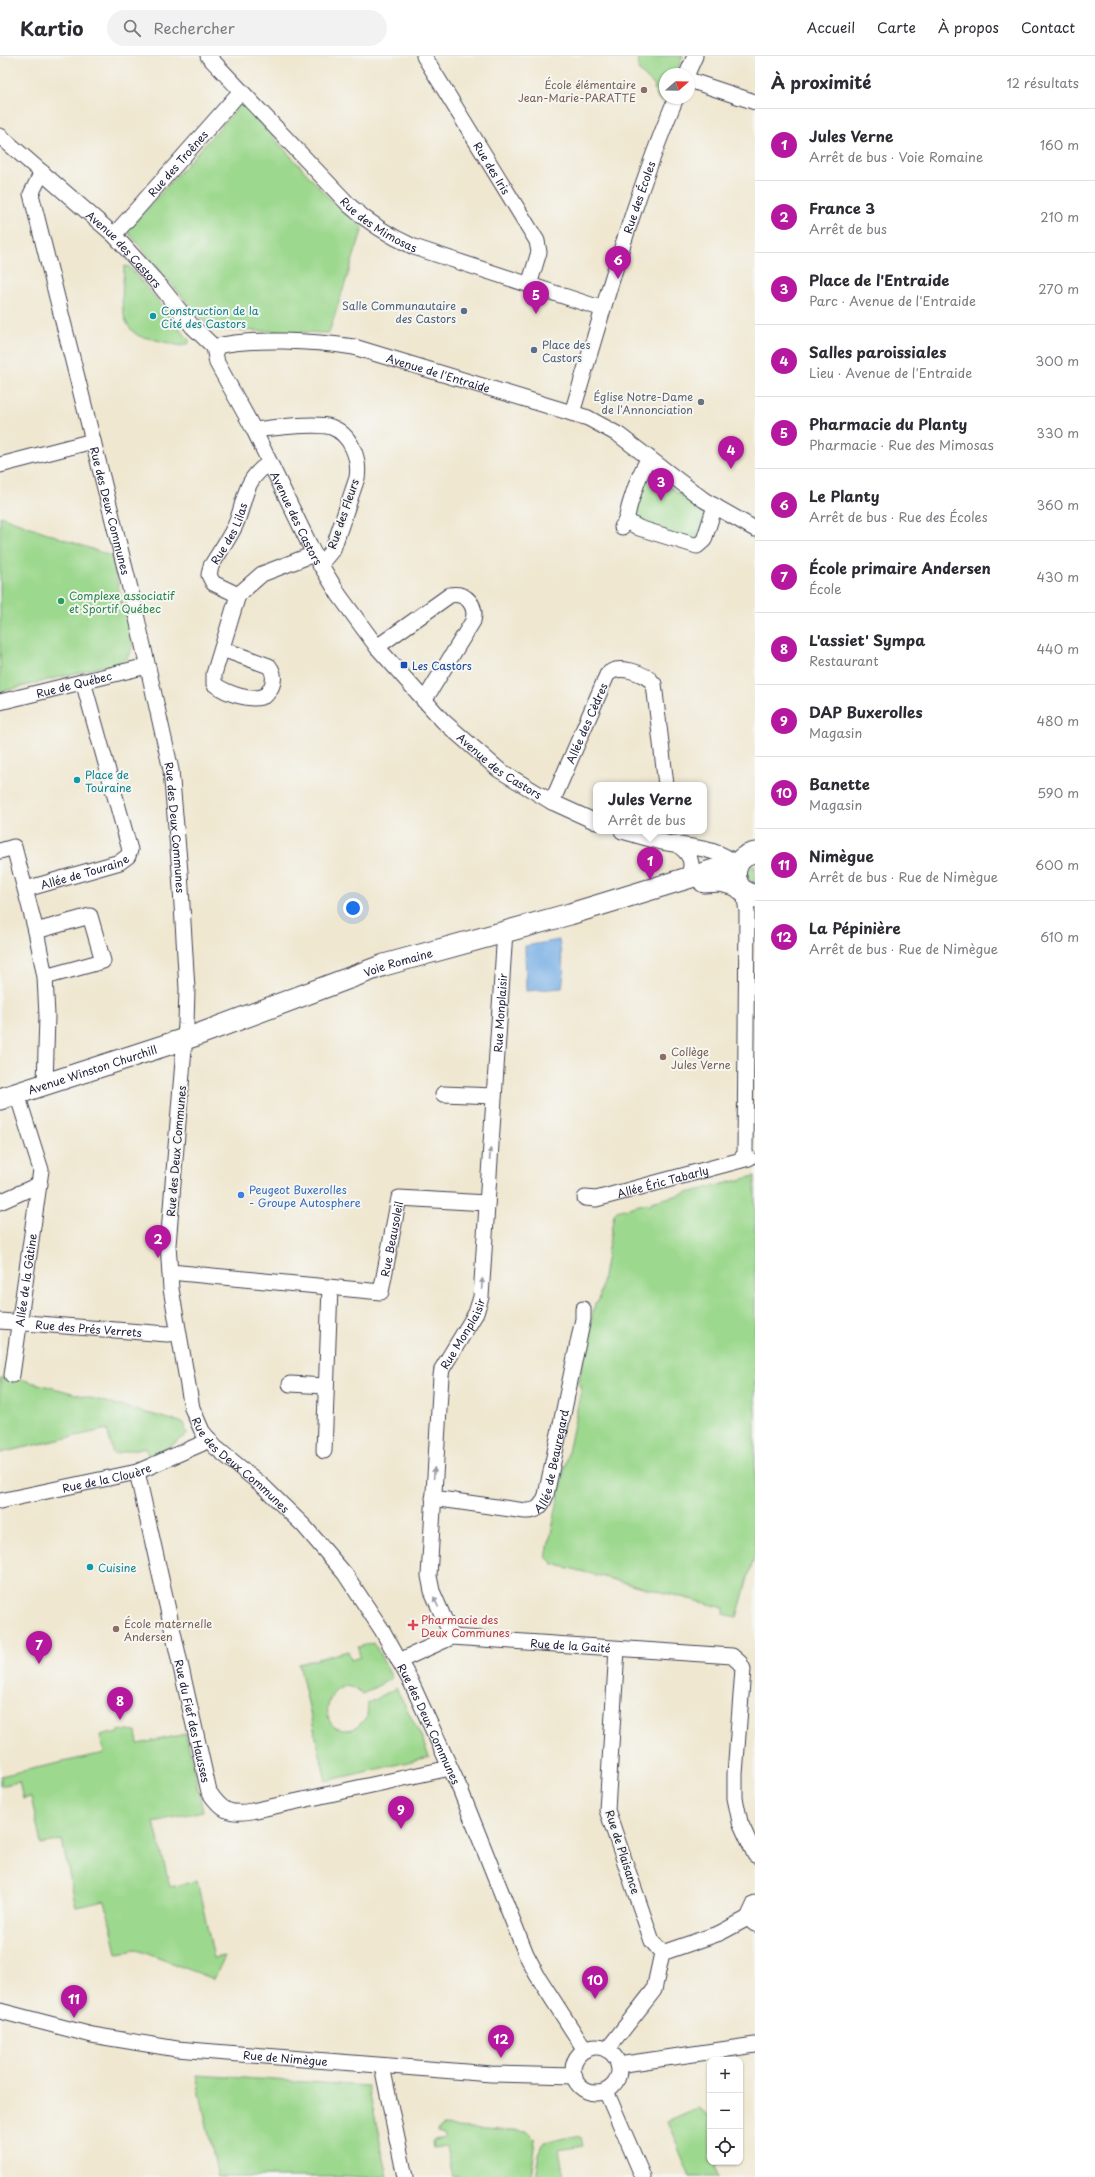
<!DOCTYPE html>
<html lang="fr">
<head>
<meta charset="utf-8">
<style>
	:root { --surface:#fff; --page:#f2f2f3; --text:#2b2b33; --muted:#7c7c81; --line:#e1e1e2; --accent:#b5179e }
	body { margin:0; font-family:"Playpen Sans",sans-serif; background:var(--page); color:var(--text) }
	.controls { position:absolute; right:12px; bottom:12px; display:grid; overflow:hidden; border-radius:8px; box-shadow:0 1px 3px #0004 }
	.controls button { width:36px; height:36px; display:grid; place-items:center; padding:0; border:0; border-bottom:1px solid var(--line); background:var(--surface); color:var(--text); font:20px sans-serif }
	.compass { position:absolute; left:659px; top:12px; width:36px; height:36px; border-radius:50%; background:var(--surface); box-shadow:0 1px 3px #0004; rotate:70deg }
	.you { position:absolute; left:353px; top:852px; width:14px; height:14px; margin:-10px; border:3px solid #fff; border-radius:50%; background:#1a73e8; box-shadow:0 0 0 6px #1a73e833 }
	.badge { display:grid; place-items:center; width:26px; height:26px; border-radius:50%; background:var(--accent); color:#fff; font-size:13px; font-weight:700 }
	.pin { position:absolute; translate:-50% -33px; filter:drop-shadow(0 1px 2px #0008) }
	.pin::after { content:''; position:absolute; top:21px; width:14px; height:12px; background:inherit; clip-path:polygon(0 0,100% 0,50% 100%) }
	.popup { position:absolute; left:593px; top:726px; width:114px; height:52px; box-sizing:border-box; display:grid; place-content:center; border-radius:8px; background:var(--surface); filter:drop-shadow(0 1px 3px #0005); font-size:13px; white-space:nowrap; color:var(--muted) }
	.popup b { font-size:15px; color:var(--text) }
	.popup::after { content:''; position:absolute; left:50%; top:100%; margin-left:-8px; border:8px solid transparent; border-top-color:var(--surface) }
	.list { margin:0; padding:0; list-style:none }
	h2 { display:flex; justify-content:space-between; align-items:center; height:52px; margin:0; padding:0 16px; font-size:17px }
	h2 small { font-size:13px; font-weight:400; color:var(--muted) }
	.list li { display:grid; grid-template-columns:26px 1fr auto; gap:12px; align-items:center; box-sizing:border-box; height:72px; padding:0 16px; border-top:1px solid var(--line) }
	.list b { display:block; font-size:15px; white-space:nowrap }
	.list p { margin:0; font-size:13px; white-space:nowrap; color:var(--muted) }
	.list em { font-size:13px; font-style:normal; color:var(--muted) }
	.icon { flex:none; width:22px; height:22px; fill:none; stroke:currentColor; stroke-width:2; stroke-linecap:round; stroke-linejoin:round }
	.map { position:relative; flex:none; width:755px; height:2121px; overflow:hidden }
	header { display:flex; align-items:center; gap:24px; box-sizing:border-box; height:56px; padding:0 20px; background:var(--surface); border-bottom:1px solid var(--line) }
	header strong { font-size:19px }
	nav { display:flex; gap:22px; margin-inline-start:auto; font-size:14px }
	.search { width:280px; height:36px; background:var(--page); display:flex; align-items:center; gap:10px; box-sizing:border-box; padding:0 14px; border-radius:22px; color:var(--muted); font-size:15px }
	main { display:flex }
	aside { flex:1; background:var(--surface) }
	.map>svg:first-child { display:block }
	.green { fill:#9cd88d; stroke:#5f7d64 }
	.water { fill:#76ade5; stroke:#4c6890 }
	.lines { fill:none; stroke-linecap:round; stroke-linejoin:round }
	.street-casing { stroke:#414051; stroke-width:17 }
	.secondary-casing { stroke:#414051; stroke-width:23 }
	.street { stroke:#fff; stroke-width:15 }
	.secondary { stroke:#fff; stroke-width:21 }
	.oneway { fill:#9c9ca7 }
	.education-dot { fill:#8d6e63; stroke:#f6f6f2; stroke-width:1.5 }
	.service-dot { fill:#5c6f8a; stroke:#f6f6f2; stroke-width:1.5 }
	.culture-dot { fill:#0f9aa8; stroke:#f6f6f2; stroke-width:1.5 }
	.worship-dot { fill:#6b7280; stroke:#f6f6f2; stroke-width:1.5 }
	.leisure-dot { fill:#2e9e5b; stroke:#f6f6f2; stroke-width:1.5 }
	.transit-dot { fill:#1a4fb4; stroke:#f6f6f2; stroke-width:1.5 }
	.shop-dot { fill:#3f7fe0; stroke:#f6f6f2; stroke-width:1.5 }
	.health-dot { fill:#e0444e; stroke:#f6f6f2; stroke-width:1.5 }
	.labels { text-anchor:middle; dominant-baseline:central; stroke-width:4; stroke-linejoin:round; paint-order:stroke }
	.education-label { font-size:11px; fill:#785e54; stroke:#f6f6f2; text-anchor:start }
	.street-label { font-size:11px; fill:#22223b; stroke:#f6f6f2 }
	.service-label { font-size:11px; fill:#4e5e75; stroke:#f6f6f2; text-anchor:end }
	.culture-label { font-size:11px; fill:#0d838f; stroke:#f6f6f2; text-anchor:start }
	.worship-label { font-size:11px; fill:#5b616d; stroke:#f6f6f2; text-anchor:end }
	.leisure-label { font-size:11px; fill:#27864d; stroke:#f6f6f2; text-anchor:start }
	.transit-label { font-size:11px; fill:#164399; stroke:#f6f6f2; text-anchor:start }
	.shop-label { font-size:11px; fill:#366cbe; stroke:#f6f6f2; text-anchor:start }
	.health-label { font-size:11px; fill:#be3a42; stroke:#f6f6f2; text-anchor:start }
</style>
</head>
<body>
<header>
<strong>Kartio</strong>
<div class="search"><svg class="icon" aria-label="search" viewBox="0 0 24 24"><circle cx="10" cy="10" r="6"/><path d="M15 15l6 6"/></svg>Rechercher</div>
<nav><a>Accueil</a><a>Carte</a><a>À propos</a><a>Contact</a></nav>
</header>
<main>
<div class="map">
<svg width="755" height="2121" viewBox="0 0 755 2121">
	<rect width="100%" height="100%" fill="#f6f6f2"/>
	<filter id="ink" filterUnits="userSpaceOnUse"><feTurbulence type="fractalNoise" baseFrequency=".025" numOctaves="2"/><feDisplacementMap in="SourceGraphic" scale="8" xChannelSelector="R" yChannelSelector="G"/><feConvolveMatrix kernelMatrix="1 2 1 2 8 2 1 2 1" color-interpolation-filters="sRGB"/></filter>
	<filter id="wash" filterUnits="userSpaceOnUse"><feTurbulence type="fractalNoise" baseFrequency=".012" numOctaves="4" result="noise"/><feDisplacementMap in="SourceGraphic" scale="16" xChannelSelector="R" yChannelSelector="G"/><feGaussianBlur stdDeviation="0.9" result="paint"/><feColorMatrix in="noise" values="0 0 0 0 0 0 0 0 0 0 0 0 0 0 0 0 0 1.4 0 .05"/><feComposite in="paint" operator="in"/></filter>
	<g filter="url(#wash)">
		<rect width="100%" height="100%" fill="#efe7d0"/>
		<g class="green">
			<path d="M 639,0 L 683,0 L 675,18 L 665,18 L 665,40 L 663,46 L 657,41 L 654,32 L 655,30 L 638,14 Z"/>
			<path d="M 242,47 L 329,142 L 363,172 L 329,277 L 226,274 L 209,272 L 127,175 Z"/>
			<path d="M 125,210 L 129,211 L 164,252 L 189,284 L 189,287 L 181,290 L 139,280 C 116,267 123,234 124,212 Z"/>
			<path d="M 649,415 L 707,459 L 702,480 L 693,487 L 637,468 L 632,458 Z"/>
			<path d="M 0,460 L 111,500 L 133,590 L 127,602 L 121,606 L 0,636 Z"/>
			<path d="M 755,809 L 755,828 C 748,826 747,821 748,814 Z"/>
			<path d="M 755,1120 L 755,1497 L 737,1561 L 723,1558 L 724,1552 L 553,1508 L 546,1501 L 582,1330 L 578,1329 L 595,1247 L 599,1244 L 614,1158 L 617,1155 L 647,1147 L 649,1150 L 651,1149 L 651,1146 Z"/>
			<path d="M 0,1322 L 16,1322 L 184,1367 L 187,1378 L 168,1392 L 148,1400 L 146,1391 L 113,1398 L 107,1373 L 0,1397 Z"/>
			<path d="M 374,1587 L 392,1622 L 363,1638 C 328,1606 308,1687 356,1672 L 367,1661 L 368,1647 L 396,1632 L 421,1680 L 429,1701 L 326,1725 L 299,1608 L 348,1595 L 351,1604 L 360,1601 L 358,1591 Z"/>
			<path d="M 119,1674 L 136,1676 L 138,1688 L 186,1678 L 203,1755 L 154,1766 L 170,1831 L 197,1825 L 214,1902 L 225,1900 L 214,1923 L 137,1894 L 117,1897 L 105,1845 L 76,1851 L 62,1784 L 41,1788 L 31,1741 L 23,1743 L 19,1726 L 0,1730 L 0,1720 L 104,1697 L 100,1679 L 112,1676 L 113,1678 L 119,1677 Z"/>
			<path d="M 196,2019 L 368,2030 L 388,2121 L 218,2121 Z"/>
			<path d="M 697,2052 L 710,2061 L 710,2106 L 717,2106 L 716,2112 L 718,2121 L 690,2121 L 667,2065 Z"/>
			<path d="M 443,2070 L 528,2076 L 536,2084 L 531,2121 L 453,2121 L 446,2090 L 433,2092 L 432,2086 L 434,2084 L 444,2082 L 444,2079 L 437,2076 L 438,2073 Z"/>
			<path d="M 576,2080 L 581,2081 L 583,2090 L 559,2094 L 564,2121 L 535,2121 L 539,2098 L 544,2086 Z"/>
		</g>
		<path class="water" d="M 559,884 L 564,917 L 562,932 L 526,935 L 525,890 Z"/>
	</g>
	<g filter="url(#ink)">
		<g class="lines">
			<defs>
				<g id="street">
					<path id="s1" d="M 208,0 L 350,150 C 370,168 390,180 414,191 L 603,253"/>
					<path id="s2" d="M 424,0 L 537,185 L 539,196 L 529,229"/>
					<path d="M 687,18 L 695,0"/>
					<path d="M 689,24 L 755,46"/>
					<path id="s3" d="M 0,80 L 114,179 L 161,231 L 192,270 L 214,291 L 217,307 L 254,374 L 314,498 L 339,539 L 377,591 L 443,665 L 499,714 L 552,746 L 596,766"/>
					<path id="s4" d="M 42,116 L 31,138 L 131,536 L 171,714 L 180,816 L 187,933 L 186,968 L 168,1189 L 171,1233 L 192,1352 L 202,1375 L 215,1391 L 263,1430 L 304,1470 L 345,1518 L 382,1574 L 411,1626 L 460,1733 L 526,1898 L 537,1919 L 585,1994"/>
					<path id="s5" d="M 114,179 L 241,35"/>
					<path id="s6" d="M 214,291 C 252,281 315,285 354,291 L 588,362 L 619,379 L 704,444 L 755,473"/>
					<path id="s7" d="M 572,357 C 604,251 633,144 676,42"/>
					<path d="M 254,374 C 272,372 315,366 331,371 C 351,378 360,403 357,422 L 333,493 L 320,509"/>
					<path d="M 0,409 L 93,385"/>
					<path d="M 627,465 L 639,472 L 697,490 L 704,484 L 715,450"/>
					<path d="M 622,471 C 628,464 627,457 630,448 C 635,432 640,416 649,402"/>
					<path d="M 238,539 L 262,518 L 314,498"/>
					<path d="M 377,591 L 450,539 C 467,536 477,550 473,565 L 424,645"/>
					<path id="s8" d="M 222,593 L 269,610 C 277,620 273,631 266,639 C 252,647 226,637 214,628 L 214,618 L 238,539 L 213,527 L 209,519 L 211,510 C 219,497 228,484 235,470 C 247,442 242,426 269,407"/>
					<path id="s9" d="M 0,646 L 147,610"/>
					<path id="s10" d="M 552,746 L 607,619 C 617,607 646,617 654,628 L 666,729"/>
					<path d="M 622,775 C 637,779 652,784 667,787 C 689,791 720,792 737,809"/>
					<path d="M 676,788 C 689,796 696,807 687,821"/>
					<path d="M 0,795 L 14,791 L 36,875"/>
					<path id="s11" d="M 26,833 L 120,806 L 128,800 L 130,794 L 83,625"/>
					<path d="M 45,921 L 36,875 L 90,860 L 103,905 L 45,921 L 47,960 L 45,1028"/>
					<path d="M 443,1038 L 494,1040"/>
					<path d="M 740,1104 L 745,1098 L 747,856 L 744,836"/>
					<path id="s12" d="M 585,1142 L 596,1143 L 749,1102"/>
					<path d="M 0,1146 L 40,1128"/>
					<path id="s13" d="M 170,1216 L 381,1236 L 399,1142 L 487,1147"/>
					<path id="s14" d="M 0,1265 L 167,1278 L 178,1277"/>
					<path id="s15" d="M 12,1319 L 41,1114 L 17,1038"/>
					<path d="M 290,1328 L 326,1330"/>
					<path d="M 324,1395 L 330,1231"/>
					<path id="s16" d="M 137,1416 L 209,1736 C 222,1755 229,1759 252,1755 L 450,1712"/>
					<path id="s17" d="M 433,1442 L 525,1455 C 537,1456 542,1450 546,1439 L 583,1263 L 583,1253"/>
					<path id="s18" d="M 0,1445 L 137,1416 L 201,1388 L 209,1383"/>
					<path id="s19" d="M 452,1581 L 432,1535 L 429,1520 L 441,1320 L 442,1313 L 476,1257 L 481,1241 L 505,875"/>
					<path d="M 617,1593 L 607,1754 L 652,1885 L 662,1897"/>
					<path id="s20" d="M 399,1605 L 452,1581 L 732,1600 L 740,1607 L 743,1613 L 735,1718 L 735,1742 L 740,1766 L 755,1799"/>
					<path d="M 748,1862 L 755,1847"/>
					<path id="s21" d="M 0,1955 L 92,1979 L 177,1993 L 491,2018 L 575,2020"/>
					<circle cx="596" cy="2014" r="23"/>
					<path d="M 607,1994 L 654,1934 L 662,1897 L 720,1877 L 748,1862 L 755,1868"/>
					<path d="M 618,2009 L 755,1989"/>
					<path d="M 382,2010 L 405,2121"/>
					<path d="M 606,2035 L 643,2121"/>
				</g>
				<g id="secondary">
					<path d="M 755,797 C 736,800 730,818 741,833 L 755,841"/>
					<path d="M 704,826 L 721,825 L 738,830"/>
					<path id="s22" d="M 0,1043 L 197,979 L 384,909 L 570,858 L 714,814 L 736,813"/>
				</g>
			</defs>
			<use href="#street" class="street-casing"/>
			<use href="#secondary" class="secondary-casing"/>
			<use href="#street" class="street"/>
			<use href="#secondary" class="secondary"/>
		</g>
		<defs><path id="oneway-solid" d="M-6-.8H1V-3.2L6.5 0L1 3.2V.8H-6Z"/></defs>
		<g class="oneway">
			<use href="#oneway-solid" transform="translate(490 1098) rotate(-86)"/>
			<use href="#oneway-solid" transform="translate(482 1228) rotate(-86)"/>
			<use href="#oneway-solid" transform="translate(434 1417) rotate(-86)"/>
			<use href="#oneway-solid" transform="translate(436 1546) rotate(-114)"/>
		</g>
	</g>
	<g class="education-dot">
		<circle cx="644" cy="34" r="4"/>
		<circle cx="663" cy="1001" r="4"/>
		<circle cx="116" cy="1573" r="4"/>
	</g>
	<g class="service-dot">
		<circle cx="464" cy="255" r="4"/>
		<circle cx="534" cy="294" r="4"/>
	</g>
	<g class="culture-dot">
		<circle cx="153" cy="260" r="4"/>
		<circle cx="77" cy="724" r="4"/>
		<circle cx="90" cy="1511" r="4"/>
	</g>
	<circle class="worship-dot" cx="701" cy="346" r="4"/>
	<circle class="leisure-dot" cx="61" cy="545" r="4"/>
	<rect class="transit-dot" x="400" y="605" width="8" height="8" rx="2"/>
	<circle class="shop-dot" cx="241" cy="1139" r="4"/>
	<path class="health-dot" d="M411 1563h4v4h4v4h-4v4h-4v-4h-4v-4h4z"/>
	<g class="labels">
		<g class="education-label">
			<text x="636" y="28" text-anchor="end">École élémentaire<tspan x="636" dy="13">Jean-Marie-PARATTE</tspan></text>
			<text x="671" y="995">Collège<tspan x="671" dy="13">Jules Verne</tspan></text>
			<text x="124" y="1567">École maternelle<tspan x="124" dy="13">Andersen</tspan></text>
		</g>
		<g class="street-label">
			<text stroke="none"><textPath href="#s5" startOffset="96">Rue des Troênes</textPath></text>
			<text stroke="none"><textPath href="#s2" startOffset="131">Rue des Iris</textPath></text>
			<text stroke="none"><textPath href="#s7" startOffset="226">Rue des Écoles</textPath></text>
			<text stroke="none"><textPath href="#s1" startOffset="241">Rue des Mimosas</textPath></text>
			<text stroke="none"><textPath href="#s3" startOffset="168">Avenue des Castors</textPath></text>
			<text stroke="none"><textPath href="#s6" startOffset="229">Avenue de l'Entraide</textPath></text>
			<text stroke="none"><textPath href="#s4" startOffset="351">Rue des Deux Communes</textPath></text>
			<text transform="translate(343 458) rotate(-71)">Rue des Fleurs</text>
			<text stroke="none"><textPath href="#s3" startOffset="492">Avenue des Castors</textPath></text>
			<text stroke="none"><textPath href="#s8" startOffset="313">Rue des Lilas</textPath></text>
			<text stroke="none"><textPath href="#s9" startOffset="76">Rue de Québec</textPath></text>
			<text stroke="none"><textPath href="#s10" startOffset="86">Allée des Cèdres</textPath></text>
			<text stroke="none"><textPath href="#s3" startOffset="816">Avenue des Castors</textPath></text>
			<text stroke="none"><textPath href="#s4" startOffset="675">Rue des Deux Communes</textPath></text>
			<text stroke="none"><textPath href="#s11" startOffset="61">Allée de Touraine</textPath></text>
			<text stroke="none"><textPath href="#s22" startOffset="421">Voie Romaine</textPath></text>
			<text stroke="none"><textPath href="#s19" startOffset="640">Rue Monplaisir</textPath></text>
			<text stroke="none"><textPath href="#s22" startOffset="97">Avenue Winston Churchill</textPath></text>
			<text transform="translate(176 1095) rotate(-85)">Rue des Deux Communes</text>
			<text stroke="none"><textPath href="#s12" startOffset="80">Allée Éric Tabarly</textPath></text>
			<text stroke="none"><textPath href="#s13" startOffset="266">Rue Beausoleil</textPath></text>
			<text stroke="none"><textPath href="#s15" startOffset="96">Allée de la Gâtine</textPath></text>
			<text stroke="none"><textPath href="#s14" startOffset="89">Rue des Prés Verrets</textPath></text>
			<text stroke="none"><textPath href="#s19" startOffset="314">Rue Monplaisir</textPath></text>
			<text stroke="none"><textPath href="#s17" startOffset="156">Allée de Beauregard</textPath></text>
			<text stroke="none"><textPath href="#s4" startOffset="1335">Rue des Deux Communes</textPath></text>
			<text stroke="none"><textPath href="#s18" startOffset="109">Rue de la Clouère</textPath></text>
			<text stroke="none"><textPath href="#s20" startOffset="177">Rue de la Gaité</textPath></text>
			<text stroke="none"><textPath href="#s16" startOffset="255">Rue du Fief des Hausses</textPath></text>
			<text stroke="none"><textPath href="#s4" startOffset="1659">Rue des Deux Communes</textPath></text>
			<text transform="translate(623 1796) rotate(72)">Rue de Plaisance</text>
			<text stroke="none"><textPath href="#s21" startOffset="290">Rue de Nimègue</textPath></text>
		</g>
		<g class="service-label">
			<text x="456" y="249">Salle Communautaire<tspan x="456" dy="13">des Castors</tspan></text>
			<text x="542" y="288" text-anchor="start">Place des<tspan x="542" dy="13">Castors</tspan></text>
		</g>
		<g class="culture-label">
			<text x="161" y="254">Construction de la<tspan x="161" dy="13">Cité des Castors</tspan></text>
			<text x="85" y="718">Place de<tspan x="85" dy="13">Touraine</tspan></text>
			<text x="98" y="1511">Cuisine</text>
		</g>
		<g class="worship-label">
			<text x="693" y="340">Église Notre-Dame<tspan x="693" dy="13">de l'Annonciation</tspan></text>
		</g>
		<g class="leisure-label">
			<text x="69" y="539">Complexe associatif<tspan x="69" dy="13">et Sportif Québec</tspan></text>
		</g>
		<g class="transit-label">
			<text x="412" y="609">Les Castors</text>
		</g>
		<g class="shop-label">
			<text x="249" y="1133">Peugeot Buxerolles<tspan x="249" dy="13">- Groupe Autosphere</tspan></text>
		</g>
		<g class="health-label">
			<text x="421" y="1563">Pharmacie des<tspan x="421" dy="13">Deux Communes</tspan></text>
		</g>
	</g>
</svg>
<div class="controls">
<button>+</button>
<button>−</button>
<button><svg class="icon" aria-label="locate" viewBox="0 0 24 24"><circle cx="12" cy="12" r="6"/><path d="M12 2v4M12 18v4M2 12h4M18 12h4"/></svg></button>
</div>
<svg class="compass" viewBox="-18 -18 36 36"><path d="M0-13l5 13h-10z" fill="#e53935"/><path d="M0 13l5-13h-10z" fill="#7c7c81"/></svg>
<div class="you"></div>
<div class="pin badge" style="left:650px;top:824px">1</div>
<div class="popup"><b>Jules Verne</b>Arrêt de bus</div>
<div class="pin badge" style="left:158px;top:1202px">2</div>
<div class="pin badge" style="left:661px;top:445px">3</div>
<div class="pin badge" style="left:731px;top:413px">4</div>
<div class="pin badge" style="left:536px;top:258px">5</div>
<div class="pin badge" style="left:618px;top:223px">6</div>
<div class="pin badge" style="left:39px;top:1608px">7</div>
<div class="pin badge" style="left:120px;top:1664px">8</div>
<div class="pin badge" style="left:401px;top:1773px">9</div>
<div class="pin badge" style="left:595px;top:1943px">10</div>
<div class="pin badge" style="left:74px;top:1962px">11</div>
<div class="pin badge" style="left:501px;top:2002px">12</div>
</div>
<aside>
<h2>À proximité<small>12 résultats</small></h2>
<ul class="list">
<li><span class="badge">1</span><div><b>Jules Verne</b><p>Arrêt de bus · Voie Romaine</p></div><em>160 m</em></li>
<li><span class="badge">2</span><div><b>France 3</b><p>Arrêt de bus</p></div><em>210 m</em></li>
<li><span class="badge">3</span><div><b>Place de l'Entraide</b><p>Parc · Avenue de l'Entraide</p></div><em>270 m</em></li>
<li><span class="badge">4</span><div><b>Salles paroissiales</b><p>Lieu · Avenue de l'Entraide</p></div><em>300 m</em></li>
<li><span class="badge">5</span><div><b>Pharmacie du Planty</b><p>Pharmacie · Rue des Mimosas</p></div><em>330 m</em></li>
<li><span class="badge">6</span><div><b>Le Planty</b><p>Arrêt de bus · Rue des Écoles</p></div><em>360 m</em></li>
<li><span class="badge">7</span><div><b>École primaire Andersen</b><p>École</p></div><em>430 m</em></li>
<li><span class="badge">8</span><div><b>L'assiet' Sympa</b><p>Restaurant</p></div><em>440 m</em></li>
<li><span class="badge">9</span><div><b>DAP Buxerolles</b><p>Magasin</p></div><em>480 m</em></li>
<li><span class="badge">10</span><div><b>Banette</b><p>Magasin</p></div><em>590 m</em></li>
<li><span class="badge">11</span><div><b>Nimègue</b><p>Arrêt de bus · Rue de Nimègue</p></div><em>600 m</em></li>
<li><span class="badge">12</span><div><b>La Pépinière</b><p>Arrêt de bus · Rue de Nimègue</p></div><em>610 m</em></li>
</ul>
</aside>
</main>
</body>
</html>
